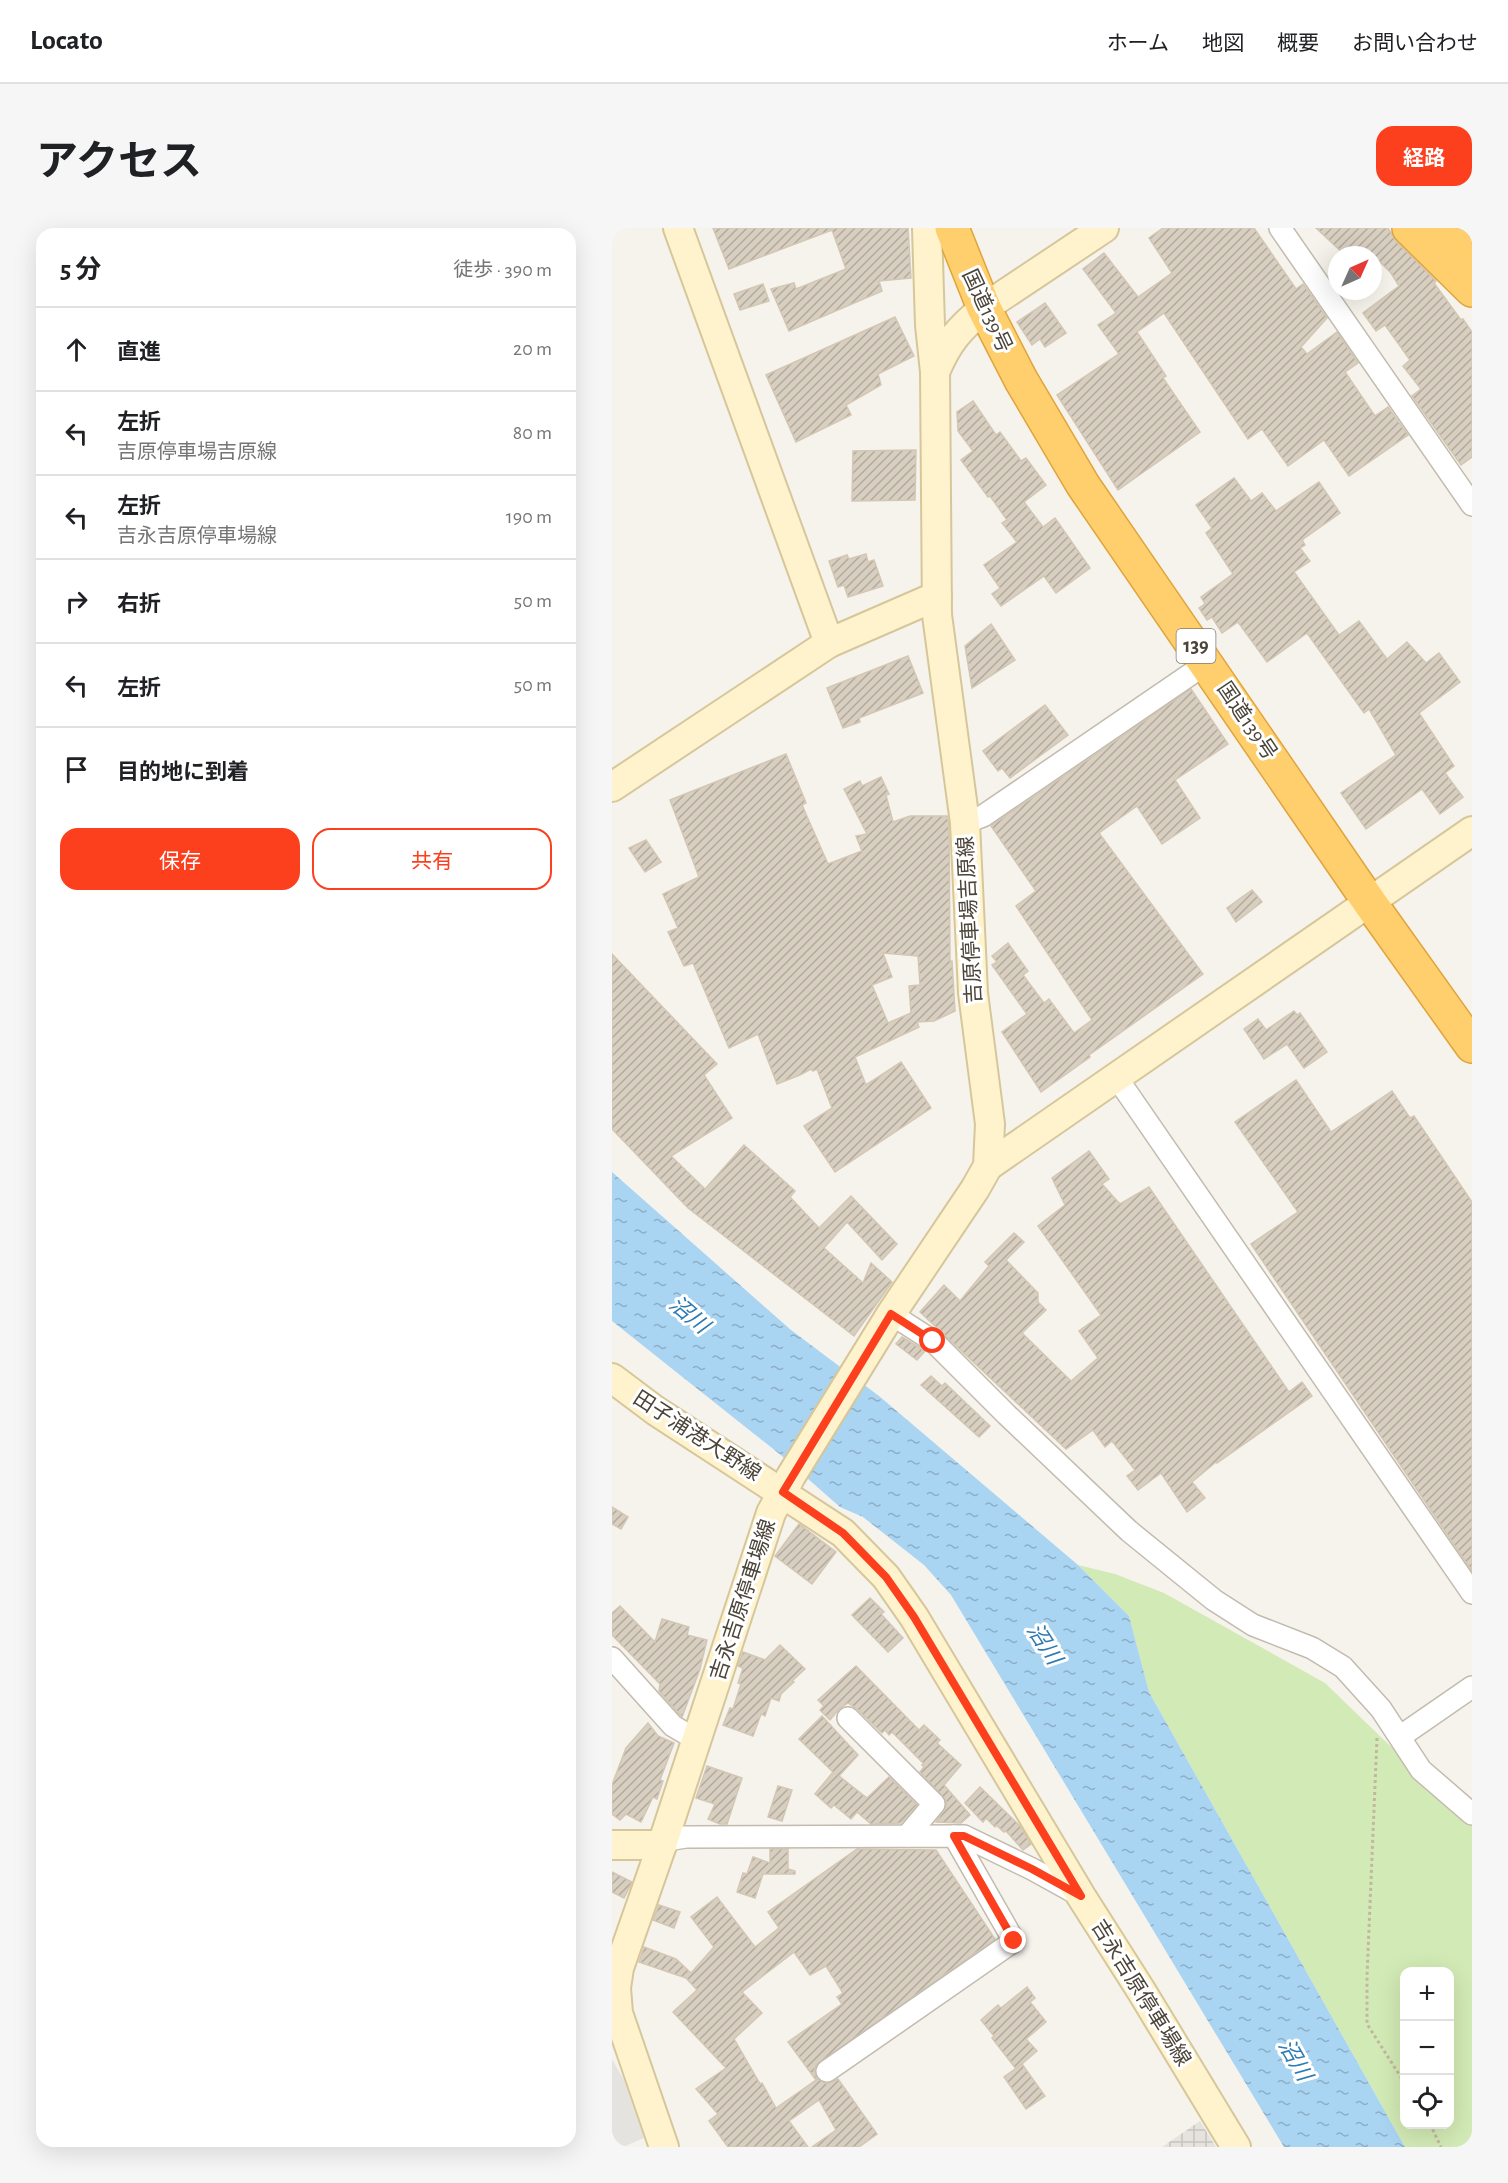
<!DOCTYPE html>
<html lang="ja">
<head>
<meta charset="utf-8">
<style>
	:root { --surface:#fff; --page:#f6f6f6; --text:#202124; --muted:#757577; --line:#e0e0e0; --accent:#fc3f1d }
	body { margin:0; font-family:"Alegreya Sans","Noto Sans JP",sans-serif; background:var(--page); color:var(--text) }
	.controls { position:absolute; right:18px; bottom:18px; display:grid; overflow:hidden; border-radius:12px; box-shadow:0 6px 24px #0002 }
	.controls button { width:54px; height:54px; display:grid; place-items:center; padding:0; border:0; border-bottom:2px solid var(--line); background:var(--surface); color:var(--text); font:30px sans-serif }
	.compass { position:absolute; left:716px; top:18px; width:54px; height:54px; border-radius:50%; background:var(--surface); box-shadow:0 6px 24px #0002; rotate:45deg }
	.stop { position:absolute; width:18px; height:18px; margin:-14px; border:4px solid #fc3f1d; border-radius:50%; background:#fff }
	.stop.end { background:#fc3f1d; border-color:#fff; box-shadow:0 2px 6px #0008 }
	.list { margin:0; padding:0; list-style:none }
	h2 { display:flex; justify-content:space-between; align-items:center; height:78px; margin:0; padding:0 24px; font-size:26px }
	h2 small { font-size:20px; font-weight:400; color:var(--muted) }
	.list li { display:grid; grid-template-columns:39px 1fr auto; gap:18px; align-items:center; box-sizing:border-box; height:84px; padding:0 24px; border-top:2px solid var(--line) }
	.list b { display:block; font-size:22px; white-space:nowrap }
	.list p { margin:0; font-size:20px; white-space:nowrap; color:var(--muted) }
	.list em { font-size:20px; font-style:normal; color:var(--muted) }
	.actions { display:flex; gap:12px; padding:18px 24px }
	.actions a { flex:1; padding:14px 0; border:2px solid var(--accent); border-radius:18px; text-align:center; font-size:21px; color:var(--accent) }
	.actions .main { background:var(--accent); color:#fff }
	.icon { flex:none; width:33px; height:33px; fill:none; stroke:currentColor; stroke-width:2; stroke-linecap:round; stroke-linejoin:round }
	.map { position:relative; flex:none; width:860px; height:1919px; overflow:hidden; border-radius:18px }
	header { display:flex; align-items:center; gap:36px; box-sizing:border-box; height:84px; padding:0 30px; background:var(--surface); border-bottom:2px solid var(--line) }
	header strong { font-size:28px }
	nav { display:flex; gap:33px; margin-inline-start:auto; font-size:21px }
	.intro { display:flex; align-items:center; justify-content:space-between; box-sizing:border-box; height:144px; padding:0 36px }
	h1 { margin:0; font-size:42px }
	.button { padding:15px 27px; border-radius:18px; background:var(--accent); color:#fff; font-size:21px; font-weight:700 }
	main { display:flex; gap:36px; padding:0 36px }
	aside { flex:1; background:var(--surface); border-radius:18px; box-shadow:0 6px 24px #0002 }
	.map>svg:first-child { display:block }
	.industrial { fill:url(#industrial-grid) }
	.grass { fill:#d2eab5; fill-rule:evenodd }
	.parking { fill:#e5e3e0 }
	.water { fill:url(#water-ripples) }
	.building { fill:url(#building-hatch); stroke:#d3c7b4; stroke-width:1.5; fill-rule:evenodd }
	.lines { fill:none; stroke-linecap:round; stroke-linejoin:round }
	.street-casing { stroke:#c2bbae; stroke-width:24 }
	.secondary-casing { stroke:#d6c79b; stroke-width:32 }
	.highway-casing { stroke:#e0a43c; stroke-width:36 }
	.path { stroke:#c4b79f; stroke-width:3; stroke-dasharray:3 3; stroke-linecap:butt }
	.street { stroke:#fff; stroke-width:21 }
	.secondary { stroke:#fff3cd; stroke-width:28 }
	.highway { stroke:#ffcf6e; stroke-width:33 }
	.route { stroke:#fc3f1d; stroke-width:8 }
	.labels { text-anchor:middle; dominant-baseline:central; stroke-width:6; stroke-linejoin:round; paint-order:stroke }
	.shield { fill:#fff; stroke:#817c74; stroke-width:1.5 }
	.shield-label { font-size:20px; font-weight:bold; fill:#4b4439 }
	.street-label { font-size:21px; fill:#4b4439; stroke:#fff }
	.water-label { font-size:22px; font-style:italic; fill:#2e7ab2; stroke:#fff }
</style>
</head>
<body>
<header>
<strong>Locato</strong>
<nav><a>ホーム</a><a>地図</a><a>概要</a><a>お問い合わせ</a></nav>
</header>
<div class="intro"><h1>アクセス</h1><a class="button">経路</a></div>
<main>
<aside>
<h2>5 分<small>徒歩 · 390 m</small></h2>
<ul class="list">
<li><svg class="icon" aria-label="ahead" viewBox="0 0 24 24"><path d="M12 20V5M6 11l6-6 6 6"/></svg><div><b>直進</b></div><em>20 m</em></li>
<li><svg class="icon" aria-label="left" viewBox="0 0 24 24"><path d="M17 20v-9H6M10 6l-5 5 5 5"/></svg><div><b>左折</b><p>吉原停車場吉原線</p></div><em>80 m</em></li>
<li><svg class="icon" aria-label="left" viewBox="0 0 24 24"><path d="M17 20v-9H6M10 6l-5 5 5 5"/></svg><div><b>左折</b><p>吉永吉原停車場線</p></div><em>190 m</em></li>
<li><svg class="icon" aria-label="right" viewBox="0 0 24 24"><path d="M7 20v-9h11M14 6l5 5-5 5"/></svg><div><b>右折</b></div><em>50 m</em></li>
<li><svg class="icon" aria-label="left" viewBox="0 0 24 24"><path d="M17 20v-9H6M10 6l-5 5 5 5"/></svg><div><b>左折</b></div><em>50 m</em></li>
<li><svg class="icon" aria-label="arrive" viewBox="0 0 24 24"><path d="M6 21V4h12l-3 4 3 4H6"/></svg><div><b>目的地に到着</b></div></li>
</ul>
<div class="actions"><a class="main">保存</a><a>共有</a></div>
</aside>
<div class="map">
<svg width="860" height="1919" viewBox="0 0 860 1919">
	<defs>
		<pattern id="industrial-grid" width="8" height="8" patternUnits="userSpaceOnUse" patternTransform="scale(1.5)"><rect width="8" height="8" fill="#e6e2dd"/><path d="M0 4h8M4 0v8" fill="none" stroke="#c7c3be"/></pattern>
		<pattern id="water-ripples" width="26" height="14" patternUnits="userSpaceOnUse" patternTransform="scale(1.5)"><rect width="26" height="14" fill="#a9d4f2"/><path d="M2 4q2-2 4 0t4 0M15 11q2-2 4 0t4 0" fill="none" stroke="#8caec5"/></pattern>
		<pattern id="building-hatch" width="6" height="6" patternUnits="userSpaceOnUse" patternTransform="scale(1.5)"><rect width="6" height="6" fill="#d8cfc1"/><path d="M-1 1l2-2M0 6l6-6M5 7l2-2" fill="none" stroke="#b1aa9e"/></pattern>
	</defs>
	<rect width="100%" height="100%" fill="#f6f3ec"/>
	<path class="industrial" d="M 588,1893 L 604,1919 L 550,1919 Z"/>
	<path class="grass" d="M 466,1337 L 503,1346 L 552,1365 L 713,1455 L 860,1597 L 860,1919 L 793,1919 L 537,1464 L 517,1388 ZM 792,1744 L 838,1744 L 838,1896 L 792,1896 Z"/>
	<path class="parking" d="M 0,1831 L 12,1852 L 32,1910 L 11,1919 L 3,1919 L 0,1914 Z"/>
	<path class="water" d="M 0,944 L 179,1102 L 267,1168 L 466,1337 L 517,1388 L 537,1464 L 793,1919 L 672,1919 L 339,1367 L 312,1337 L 251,1289 L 228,1279 L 170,1228 L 0,1093 Z"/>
	<g class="building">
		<path d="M 101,0 L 296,0 L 299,50 L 267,53 L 270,63 L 177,103 L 159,61 L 182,55 L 184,61 L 234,41 L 220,2 L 117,41 Z"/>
		<path d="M 551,0 L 642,0 L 684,61 L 691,56 L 715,90 L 689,119 L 695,126 L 725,104 L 746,135 L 733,144 L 763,188 L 776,179 L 796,207 L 737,248 L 712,212 L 676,238 L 650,201 L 636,211 L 552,85 L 525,104 L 554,148 L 551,150 L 588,204 L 506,262 L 445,167 L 507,126 L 486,97 L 504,85 L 471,41 L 492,25 L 526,69 L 560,45 L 537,10 Z"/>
		<path d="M 704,0 L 776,0 L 784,13 L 824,53 L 822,55 L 849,92 L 851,91 L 860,104 L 860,229 L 849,237 L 800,168 L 809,161 L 791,138 L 798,132 L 773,97 L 764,103 L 751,85 L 787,58 L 779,45 L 761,27 L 733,27 Z"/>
		<path d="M 151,56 L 157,73 L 128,82 L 122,66 Z"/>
		<path d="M 433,75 L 454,105 L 433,119 L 428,111 L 420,117 L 405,94 Z"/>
		<path d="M 283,89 L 302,128 L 266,146 L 269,157 L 234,177 L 239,187 L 184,214 L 154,147 Z"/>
		<path d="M 361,173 L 384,207 L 388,204 L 409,233 L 414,230 L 434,257 L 412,274 L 431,299 L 443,290 L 478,340 L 444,365 L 432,348 L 389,378 L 380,366 L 388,360 L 372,337 L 405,314 L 390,295 L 395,292 L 378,268 L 376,269 L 349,232 L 361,223 L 346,203 L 345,184 Z"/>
		<path d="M 304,222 L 303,272 L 240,273 L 241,223 Z"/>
		<path d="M 622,250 L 639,273 L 650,265 L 664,283 L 707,254 L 728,285 L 690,312 L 693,317 L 688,320 L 698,333 L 682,344 L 727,407 L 747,393 L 775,431 L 795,414 L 814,435 L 827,425 L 848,454 L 807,485 L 842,538 L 833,545 L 851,569 L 828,586 L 810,561 L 754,601 L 729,565 L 784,527 L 757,481 L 752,485 L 695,405 L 655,434 L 626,394 L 610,405 L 600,389 L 595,392 L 587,380 L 593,376 L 589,369 L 621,346 L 594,305 L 600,300 L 584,277 Z"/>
		<path d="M 254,326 L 256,334 L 262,332 L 271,358 L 236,369 L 232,357 L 226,359 L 217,333 L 235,327 L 237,331 Z"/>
		<path d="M 379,396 L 403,432 L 360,460 L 353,418 Z"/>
		<path d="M 296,428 L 311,465 L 247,490 L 248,494 L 231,500 L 215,460 Z"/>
		<path d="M 579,461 L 616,516 L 563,552 L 588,590 L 550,616 L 525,578 L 487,605 L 591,746 L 477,827 L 478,829 L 429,864 L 390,804 L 415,786 L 380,737 L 385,734 L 380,728 L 396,715 L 416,743 L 411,747 L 432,775 L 437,771 L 462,805 L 480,792 L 404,678 L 424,663 L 379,598 Z"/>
		<path d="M 433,477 L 456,507 L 398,550 L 390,540 L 386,543 L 371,523 Z"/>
		<path d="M 174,526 L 194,575 L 190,577 L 216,636 L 250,623 L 244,608 L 255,606 L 232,561 L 248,553 L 250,558 L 269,549 L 277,566 L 274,567 L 281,594 L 298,588 L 335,588 L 337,596 L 338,733 L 340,733 L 343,783 L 322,793 L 305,794 L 307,799 L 243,829 L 254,857 L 289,834 L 319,880 L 223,944 L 192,898 L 220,880 L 205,841 L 201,843 L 199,841 L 188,847 L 165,856 L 146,806 L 117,820 L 81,735 L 72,738 L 56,704 L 66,700 L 51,666 L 87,649 L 58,572 ZM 271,725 L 306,728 L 308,757 L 297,758 L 299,785 L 276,795 L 260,757 L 280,749 Z"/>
		<path d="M 34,612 L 49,634 L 33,644 L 17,620 Z"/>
		<path d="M 640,662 L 650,674 L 624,694 L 615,680 Z"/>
		<path d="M 0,726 L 105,836 L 92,847 L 120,890 L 59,928 L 93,961 L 132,917 L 183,963 L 178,969 L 207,1000 L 239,968 L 285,1016 L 270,1032 L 235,994 L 212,1020 L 251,1055 L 259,1035 L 280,1054 L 242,1108 L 76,980 L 0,901 Z"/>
		<path d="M 682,783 L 685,787 L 688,785 L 715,824 L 692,840 L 675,816 L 652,831 L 632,801 L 646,791 L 654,802 Z"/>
		<path d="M 684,852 L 719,904 L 780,863 L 798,890 L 802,888 L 860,974 L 860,1343 L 639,1016 L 686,984 L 623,894 Z"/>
		<path d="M 477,923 L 497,951 L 490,956 L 508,976 L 537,959 L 677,1164 L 690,1154 L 700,1168 L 605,1235 L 604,1234 L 580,1254 L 593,1270 L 575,1284 L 549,1245 L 526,1262 L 515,1248 L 523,1242 L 500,1213 L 493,1219 L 481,1202 L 454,1221 L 308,1084 L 332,1057 L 348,1073 L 377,1038 L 373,1034 L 402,1005 L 412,1014 L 394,1032 L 426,1065 L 426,1074 L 434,1082 L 410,1105 L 459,1153 L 486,1130 L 467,1103 L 489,1087 L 426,998 L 453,977 L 440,950 Z"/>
		<path d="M 290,1109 L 313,1123 L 305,1132 L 284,1116 Z"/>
		<path d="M 319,1148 L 330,1158 L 333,1155 L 378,1198 L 367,1209 L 309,1157 Z"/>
		<path d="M 0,1279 L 16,1289 L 9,1301 L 0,1296 Z"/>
		<path d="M 187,1296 L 224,1324 L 200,1356 L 163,1328 Z"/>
		<path d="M 258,1370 L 272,1384 L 269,1386 L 291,1410 L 276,1424 L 240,1387 Z"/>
		<path d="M 8,1378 L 43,1414 L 50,1391 L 77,1399 L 75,1407 L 95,1412 L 88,1441 L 70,1489 L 47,1463 L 48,1456 L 0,1407 L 0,1385 Z"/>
		<path d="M 168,1417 L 193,1441 L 180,1453 L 182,1454 L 169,1466 L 167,1473 L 159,1470 L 153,1488 L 149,1486 L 141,1508 L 111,1497 L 118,1480 L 121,1481 L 129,1456 L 126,1455 L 131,1440 L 126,1438 L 131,1424 L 153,1432 Z"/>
		<path d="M 244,1438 L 307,1502 L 312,1497 L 328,1512 L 325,1515 L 349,1537 L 332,1557 L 358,1587 L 349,1595 L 324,1594 L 334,1579 L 334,1572 L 308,1544 L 312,1539 L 310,1537 L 312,1536 L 280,1504 L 277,1507 L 273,1502 L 270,1505 L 245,1481 L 236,1475 L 227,1481 L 218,1492 L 208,1482 L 212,1478 L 206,1472 Z"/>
		<path d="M 210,1488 L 246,1527 L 227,1548 L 255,1570 L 277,1549 L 305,1577 L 289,1595 L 259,1596 L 245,1584 L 239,1591 L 222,1577 L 219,1580 L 203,1566 L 221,1544 L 187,1511 Z"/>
		<path d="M 36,1495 L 46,1508 L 62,1515 L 48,1552 L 51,1553 L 45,1571 L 41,1569 L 29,1594 L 14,1586 L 8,1592 L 0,1586 L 0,1557 L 14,1520 Z"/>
		<path d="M 95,1538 L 130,1550 L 115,1596 L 108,1596 L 96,1591 L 103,1576 L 84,1570 Z"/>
		<path d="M 166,1558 L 180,1562 L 170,1593 L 156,1589 Z"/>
		<path d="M 368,1559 L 408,1598 L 419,1616 L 411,1622 L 394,1603 L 392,1604 L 384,1597 L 383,1599 L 374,1590 L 371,1594 L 353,1575 Z"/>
		<path d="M 158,1621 L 176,1621 L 176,1641 L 183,1643 L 183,1646 L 151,1646 L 143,1670 L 125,1664 L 131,1645 L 135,1646 L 141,1629 L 158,1635 Z"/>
		<path d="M 245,1621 L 324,1622 L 383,1711 L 204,1837 L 202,1843 L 205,1851 L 215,1856 L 226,1851 L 265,1906 L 247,1919 L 200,1919 L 224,1902 L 207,1872 L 177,1893 L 196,1919 L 116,1919 L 97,1893 L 106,1886 L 84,1861 L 114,1840 L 61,1784 L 85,1762 L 74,1750 L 27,1734 L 32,1719 L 64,1731 L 79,1745 L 102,1719 L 79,1689 L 105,1669 L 143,1719 L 167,1700 L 156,1684 ZM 182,1724 L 198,1747 L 214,1738 L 231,1765 L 225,1769 L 230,1776 L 176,1814 L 204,1852 L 164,1880 L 150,1855 L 148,1856 L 122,1811 L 150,1785 L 130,1764 Z"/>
		<path d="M 0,1644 L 20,1654 L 12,1670 L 0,1664 Z"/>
		<path d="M 47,1677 L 68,1684 L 62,1700 L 41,1692 Z"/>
		<path d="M 415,1759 L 423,1770 L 418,1774 L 434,1794 L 414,1811 L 425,1823 L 404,1841 L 380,1810 L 382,1808 L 369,1792 L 386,1777 L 389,1780 Z"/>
		<path d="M 410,1836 L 433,1868 L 414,1881 L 392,1849 Z"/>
	</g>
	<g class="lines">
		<defs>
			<g id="street">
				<path d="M 668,0 L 860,277"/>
				<path d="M 353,595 L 371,588 L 595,435"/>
				<path d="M 505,850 L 860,1365"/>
				<path d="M 279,1086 L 321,1113 L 395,1187 L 517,1303 L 602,1372 L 641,1397 L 700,1420 L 731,1439 L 769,1481 L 809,1542 L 860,1586"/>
				<path d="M 0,1430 L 61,1498 L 73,1505 L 86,1508"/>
				<path d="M 236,1490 L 322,1576 L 295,1608"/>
				<path d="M 789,1508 L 860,1459"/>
				<path d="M 50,1617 L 61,1611 L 74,1609 L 352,1608 L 420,1641 L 469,1668"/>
				<path d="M 215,1843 L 402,1713 L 342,1608"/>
			</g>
			<g id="secondary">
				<path d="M 66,0 L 217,415"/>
				<path d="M 315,0 L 318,97 L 323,144"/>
				<path d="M 0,559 L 217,415 L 325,368"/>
				<path d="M 376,938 L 860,603"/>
				<path d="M 0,1150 L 44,1183 L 231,1305 L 274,1349 L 302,1389 L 469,1668 L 530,1764 L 624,1919"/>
				<path d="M 0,1617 L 50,1617"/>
				<path d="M 52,1919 L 6,1785 L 4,1760 L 7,1740 L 50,1617 L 159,1285 L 179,1248 L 279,1086 L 363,961 L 376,938 L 378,896 L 361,765 L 353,595 L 325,387 L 323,144 C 336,113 347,101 372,80 L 492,0"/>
			</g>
			<g id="highway">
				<path d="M 340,0 L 372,80 L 409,152 L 471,257 L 758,675 L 860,818"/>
				<path d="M 797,0 L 860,62"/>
				<path d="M 832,0 L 860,27"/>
			</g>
		</defs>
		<use href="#street" class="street-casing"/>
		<use href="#secondary" class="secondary-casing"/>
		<use href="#highway" class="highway-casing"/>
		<g class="path">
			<path d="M 765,1510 L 755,1748 L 755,1796 L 792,1854"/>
			<path d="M 818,1896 L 829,1919"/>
		</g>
		<use href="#street" class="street"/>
		<use href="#secondary" class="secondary"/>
		<use href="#highway" class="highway"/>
	</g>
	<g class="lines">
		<path class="route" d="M 321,1113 L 279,1086 L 171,1264 L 231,1305 L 274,1349 L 302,1389 L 469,1668 L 420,1641 L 352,1608 L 342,1608 L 402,1713"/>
	</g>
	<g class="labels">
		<rect class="shield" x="564.5" y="401" width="39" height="34" rx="4.5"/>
		<g class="shield-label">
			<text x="584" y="418">139</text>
		</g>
		<g class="street-label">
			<text transform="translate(375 83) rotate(65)">国道139号</text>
			<text transform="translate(635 493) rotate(56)">国道139号</text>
			<text transform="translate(358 692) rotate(-93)">吉原停車場吉原線</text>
			<text transform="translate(85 1208) rotate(33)">田子浦港大野線</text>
			<text transform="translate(131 1372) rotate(-72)">吉永吉原停車場線</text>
			<text transform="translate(529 1765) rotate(58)">吉永吉原停車場線</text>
		</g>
		<g class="water-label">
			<text transform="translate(77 1087) rotate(40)">沼川</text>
			<text transform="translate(432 1416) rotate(57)">沼川</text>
			<text transform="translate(683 1832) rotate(60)">沼川</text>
		</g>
	</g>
</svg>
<div class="controls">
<button>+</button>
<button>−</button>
<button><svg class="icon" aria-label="locate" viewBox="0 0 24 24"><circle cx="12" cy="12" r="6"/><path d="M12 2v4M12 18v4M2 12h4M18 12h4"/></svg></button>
</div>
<svg class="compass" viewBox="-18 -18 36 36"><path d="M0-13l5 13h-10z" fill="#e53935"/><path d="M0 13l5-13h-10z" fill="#757577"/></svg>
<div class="stop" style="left:321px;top:1113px"></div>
<div class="stop end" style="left:402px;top:1713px"></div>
</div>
</main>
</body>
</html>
